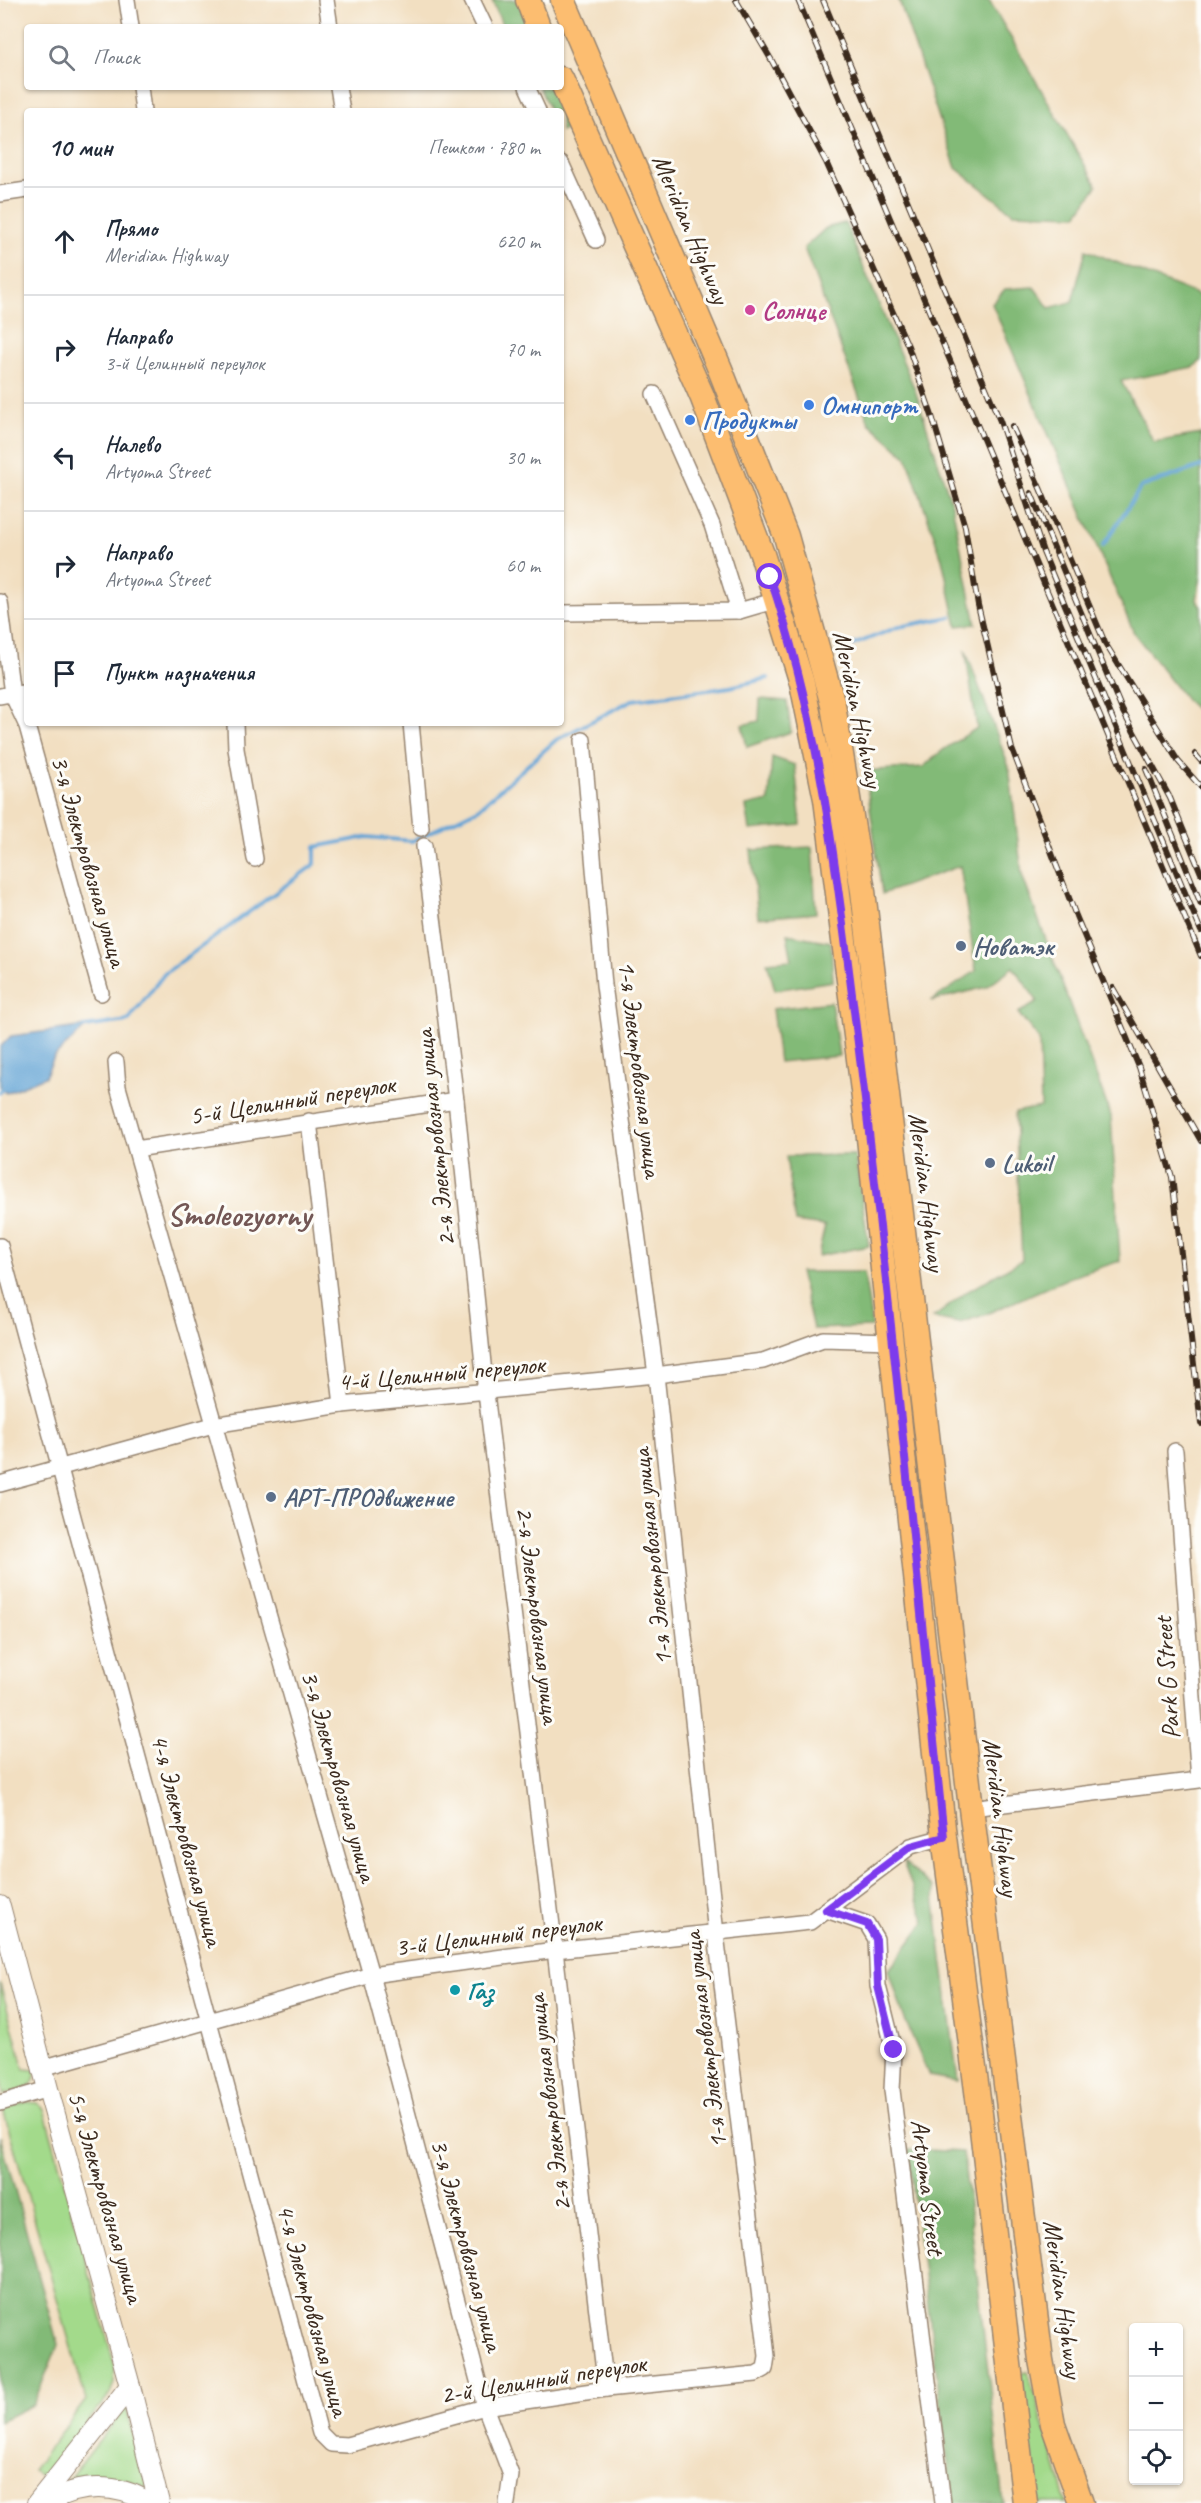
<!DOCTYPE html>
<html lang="ru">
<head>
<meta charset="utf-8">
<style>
	:root { --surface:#fff; --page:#f2f2f3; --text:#1f2937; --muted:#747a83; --line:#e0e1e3 }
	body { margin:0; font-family:Caveat,sans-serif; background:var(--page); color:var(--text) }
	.controls { position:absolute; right:18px; bottom:18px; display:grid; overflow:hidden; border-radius:6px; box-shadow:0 2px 4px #0004 }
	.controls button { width:54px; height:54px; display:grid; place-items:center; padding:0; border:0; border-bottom:2px solid var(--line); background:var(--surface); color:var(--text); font:30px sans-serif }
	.stop { position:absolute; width:18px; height:18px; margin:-14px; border:4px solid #7c3aed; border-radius:50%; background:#fff }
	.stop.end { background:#7c3aed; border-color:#fff; box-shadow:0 2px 6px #0008 }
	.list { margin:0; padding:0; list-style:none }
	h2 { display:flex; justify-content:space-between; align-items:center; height:78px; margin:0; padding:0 24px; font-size:26px }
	h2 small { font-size:20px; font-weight:400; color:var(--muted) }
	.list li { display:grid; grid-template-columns:39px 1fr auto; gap:18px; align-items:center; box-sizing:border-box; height:108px; padding:0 24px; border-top:2px solid var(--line) }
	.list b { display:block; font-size:22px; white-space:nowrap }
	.list p { margin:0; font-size:20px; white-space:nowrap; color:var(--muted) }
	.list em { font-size:20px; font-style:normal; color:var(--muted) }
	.icon { flex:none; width:33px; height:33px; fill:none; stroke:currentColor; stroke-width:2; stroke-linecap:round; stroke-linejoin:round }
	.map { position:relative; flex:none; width:1201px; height:2503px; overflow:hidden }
	.search { position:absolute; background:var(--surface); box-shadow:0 2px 4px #0004; left:24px; top:24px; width:540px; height:66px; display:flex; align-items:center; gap:15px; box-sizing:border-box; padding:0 21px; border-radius:6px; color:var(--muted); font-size:22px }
	.panel { position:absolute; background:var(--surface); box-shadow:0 2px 4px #0004; left:24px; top:108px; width:540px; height:618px; border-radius:6px }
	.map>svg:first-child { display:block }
	.green { fill:#a3da8b; stroke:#6f8254; stroke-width:1.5 }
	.forest { fill:#82ba77; stroke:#5e724a; stroke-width:1.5 }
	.water { fill:#61a3d5; stroke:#4e667a; stroke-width:1.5 }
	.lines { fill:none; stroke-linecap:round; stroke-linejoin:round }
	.stream { stroke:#61a3d5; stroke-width:4 }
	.minor-casing { stroke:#968470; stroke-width:18 }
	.tertiary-casing { stroke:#968470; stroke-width:22 }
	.primary-casing { stroke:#968470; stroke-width:27 }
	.minor { stroke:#fff; stroke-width:15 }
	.tertiary { stroke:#fff; stroke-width:20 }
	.primary { stroke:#fcbd6f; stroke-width:24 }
	.rail-casing { stroke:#3b2a1e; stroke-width:6 }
	.rail { stroke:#fdfcf7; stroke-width:4; stroke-dasharray:11; stroke-linecap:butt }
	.route { stroke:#7c3aed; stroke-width:8 }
	.hotel-dot { fill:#d1479c; stroke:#fdfcf7; stroke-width:2 }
	.shop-dot { fill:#3f7fe0; stroke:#fdfcf7; stroke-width:2 }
	.service-dot { fill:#5c6f8a; stroke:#fdfcf7; stroke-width:2 }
	.culture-dot { fill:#0f9aa8; stroke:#fdfcf7; stroke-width:2 }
	.labels { text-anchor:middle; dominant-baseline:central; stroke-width:6; stroke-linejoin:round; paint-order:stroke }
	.street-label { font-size:26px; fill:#3b2a1e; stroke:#fdfcf7 }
	.hotel-label { font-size:26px; font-weight:bold; fill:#b23c85; stroke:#fdfcf7; text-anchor:start }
	.shop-label { font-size:26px; font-weight:bold; fill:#366cbe; stroke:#fdfcf7; text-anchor:start }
	.service-label { font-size:26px; font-weight:bold; fill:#4e5e75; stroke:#fdfcf7; text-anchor:start }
	.culture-label { font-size:26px; font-weight:bold; fill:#0d838f; stroke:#fdfcf7; text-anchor:start }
	.district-label { font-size:32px; font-weight:bold; fill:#735755; stroke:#fdfcf7 }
</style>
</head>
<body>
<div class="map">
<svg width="1201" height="2503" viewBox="0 0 1201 2503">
	<rect width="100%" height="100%" fill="#fdfcf7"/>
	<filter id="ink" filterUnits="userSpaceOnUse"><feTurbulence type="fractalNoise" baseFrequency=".0167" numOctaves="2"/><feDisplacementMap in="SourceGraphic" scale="12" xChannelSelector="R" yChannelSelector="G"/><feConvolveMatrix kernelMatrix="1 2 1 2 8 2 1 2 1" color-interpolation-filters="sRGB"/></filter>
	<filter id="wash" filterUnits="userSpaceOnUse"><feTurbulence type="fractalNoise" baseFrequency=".008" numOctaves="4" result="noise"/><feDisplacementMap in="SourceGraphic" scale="24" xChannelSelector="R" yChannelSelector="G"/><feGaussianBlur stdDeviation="1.35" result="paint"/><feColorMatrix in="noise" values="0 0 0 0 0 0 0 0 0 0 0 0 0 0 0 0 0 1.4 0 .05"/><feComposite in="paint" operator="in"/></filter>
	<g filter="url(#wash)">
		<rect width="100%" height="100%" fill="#f2dfc1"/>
		<g class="green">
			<path d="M 0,1983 L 24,2069 L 35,2070 C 37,2090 19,2091 3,2095 L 0,2068 Z"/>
			<path d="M 27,2102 L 37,2103 L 44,2109 L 115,2367 L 114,2382 L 110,2394 L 43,2478 L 33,2470 L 86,2400 L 3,2109 Z"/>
			<path d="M 1028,2372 L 1067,2503 L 1033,2503 L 1021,2373 Z"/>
			<path d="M 126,2407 L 149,2489 C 124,2475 96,2473 68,2481 Z"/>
		</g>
		<g class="forest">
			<path d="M 492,0 L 518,0 L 529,27 L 503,27 Z"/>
			<path d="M 899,0 L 989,0 L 1097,186 L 1077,215 L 1013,213 L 956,168 Z"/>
			<path d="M 539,87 L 555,87 L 572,126 L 561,132 L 561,111 L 550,111 Z"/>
			<path d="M 845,223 L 915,390 L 952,505 L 976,624 L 957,626 L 942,559 L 907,457 L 869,423 L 804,248 L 826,228 Z"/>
			<path d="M 1086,250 L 1201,296 L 1201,361 L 1193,367 L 1121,381 L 1154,442 L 1201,434 L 1201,575 L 1197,600 L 1201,607 L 1201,714 L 1186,700 L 1134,633 L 992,304 L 1005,289 L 1034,287 L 1049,308 L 1072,302 Z"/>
			<path d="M 965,649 L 1009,767 L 1022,875 L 1111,1116 L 1120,1261 L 1071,1277 L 984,1315 L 959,1323 L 933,1318 L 968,1291 L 1022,1260 L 1015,1112 L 1041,1107 L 1039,1039 L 1018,1013 L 1038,1002 L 1013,967 L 986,987 L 931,1001 L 976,971 L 960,866 L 882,894 L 865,771 L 923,767 L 943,750 L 977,728 Z"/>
			<path d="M 760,699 L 787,701 L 791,732 L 747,747 L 742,725 L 759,721 Z"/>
			<path d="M 772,757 L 795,765 L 801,825 L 750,830 L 746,806 L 769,801 Z"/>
			<path d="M 812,847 L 816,913 L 758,918 L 751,850 Z"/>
			<path d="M 787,934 L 831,942 L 833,981 L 775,990 L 767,962 L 792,960 Z"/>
			<path d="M 831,1002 L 839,1056 L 779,1062 L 772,1009 Z"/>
			<path d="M 855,1155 L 869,1246 L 818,1256 L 825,1226 L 795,1222 L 786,1156 Z"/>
			<path d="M 800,1272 L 864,1272 L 872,1327 L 813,1329 Z"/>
			<path d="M 903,1862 L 933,1888 L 958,2081 L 929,2076 L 904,2017 L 889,1970 L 925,1922 Z"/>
			<path d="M 0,2136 L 58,2345 L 33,2405 L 0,2421 Z"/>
			<path d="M 908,2149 L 963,2152 L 1003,2503 L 953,2503 Z"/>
		</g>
		<path class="water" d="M 87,1026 L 54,1057 L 45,1077 L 6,1093 L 0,1086 L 0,1047 L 11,1036 Z"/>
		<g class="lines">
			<g class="stream">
				<path d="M 1103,546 L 1141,487 L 1201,466"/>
				<path d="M 838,651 L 898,627 L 951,617"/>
				<path d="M 84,1027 L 128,1021 L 164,974 L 315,864 L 315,847 L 367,837 L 412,841 L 478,809 L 556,740 L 632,700 L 730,687 L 768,678"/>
				<path d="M 0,1092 L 6,1086"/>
			</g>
		</g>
	</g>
	<g filter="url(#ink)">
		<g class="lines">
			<defs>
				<g id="minor">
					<path d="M 127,0 L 131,27"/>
					<path d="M 326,0 L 330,27"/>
					<path d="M 472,0 L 485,27"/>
					<path d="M 140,87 L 143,111"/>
					<path d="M 338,87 L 342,111"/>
					<path d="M 527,87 L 538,111"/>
					<path d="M 561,163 L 596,240"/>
					<path d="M 0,194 L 27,190"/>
					<path d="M 654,394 L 712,525 L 739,611"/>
					<path d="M 0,602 L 12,694 L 27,726 L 101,993"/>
					<path d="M 561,613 L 739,611 L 777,600"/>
					<path d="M 0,696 L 27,691"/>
					<path d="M 235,723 L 236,749 L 255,859"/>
					<path d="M 411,723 L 421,828"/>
					<path d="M 424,846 L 456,1100 L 486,1393 L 555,1950 L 606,2389"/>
					<path d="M 116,1062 L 118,1087 L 371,1975 L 485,2407 L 511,2475 L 507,2503"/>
					<path d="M 309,1121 L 342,1405"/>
					<path d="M 136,1149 L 456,1100"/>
					<path d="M 0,1246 L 320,2433 L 331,2444 L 347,2445 L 485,2407 L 606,2389 L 756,2374 L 765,2369 L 767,2356 L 716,1934 L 656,1375 L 604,985 L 583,740"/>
					<path d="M 0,1484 L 213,1425 L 342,1405 L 656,1375 L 763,1361 L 823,1339 L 891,1341"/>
					<path d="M 971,1808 L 1199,1780 L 1175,1451"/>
					<path d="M 826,1910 L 867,1924 L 876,1939 L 878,1986 L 894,2050 L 892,2090 L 943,2503"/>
					<path d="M 42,2068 L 371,1975 L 555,1950 L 810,1922 L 911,1846 L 944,1837"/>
					<path d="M 0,2103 L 48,2089"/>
				</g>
				<g id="tertiary">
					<path d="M 0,1906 L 48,2089 L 130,2386 L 159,2503"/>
					<path d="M 37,2503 L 130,2386"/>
					<path d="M 48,2503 C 78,2483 119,2483 149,2503"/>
				</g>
				<g id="primary">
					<path d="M 528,0 L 538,27"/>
					<path d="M 563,0 L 720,369 L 786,536 L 833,705 L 863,891 L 971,1808 L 1041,2360 L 1053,2424 L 1081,2503"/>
					<path d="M 561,79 L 702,396 L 762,554 L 802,683 L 826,799 L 869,1138 L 944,1837 L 982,2129 L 1025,2503"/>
				</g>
			</defs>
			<use href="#minor" class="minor-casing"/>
			<use href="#tertiary" class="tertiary-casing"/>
			<use href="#primary" class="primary-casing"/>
			<use href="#minor" class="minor"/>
			<use href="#tertiary" class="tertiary"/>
			<use href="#primary" class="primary"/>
			<defs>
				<g id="rail">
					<path d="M 736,0 L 772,61 L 826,162 L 908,346 L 932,416 L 965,527 L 978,605 L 1012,749 L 1076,916 L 1139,1067 L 1172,1177 L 1201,1424"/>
					<path d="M 798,0 L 1201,956"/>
					<path d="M 823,0 L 1000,421 L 1043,552 L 1201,931"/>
					<path d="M 1012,426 L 1040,488 L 1105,643 L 1178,761 L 1201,787"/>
					<path d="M 1031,493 L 1122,710 L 1170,798 L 1201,873"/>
					<path d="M 1195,754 L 1201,761"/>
					<path d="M 1146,769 L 1201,904"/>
					<path d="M 1113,988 L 1201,1141"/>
				</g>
			</defs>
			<use href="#rail" class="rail-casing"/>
			<use href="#rail" class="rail"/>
		</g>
	</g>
	<g class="lines" filter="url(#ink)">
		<path class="route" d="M 770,577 C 824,735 840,901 861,1067 C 893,1323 917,1580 944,1837 L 911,1846 L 826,1910 L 867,1924 L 876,1939 L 878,1986 L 894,2050"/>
	</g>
	<circle class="hotel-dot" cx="750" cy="310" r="6"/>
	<g class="shop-dot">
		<circle cx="809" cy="405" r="6"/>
		<circle cx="690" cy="420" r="6"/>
	</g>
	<g class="service-dot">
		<circle cx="961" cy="946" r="6"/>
		<circle cx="990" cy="1163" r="6"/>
		<circle cx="271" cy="1497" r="6"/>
	</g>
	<circle class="culture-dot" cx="455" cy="1990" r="6"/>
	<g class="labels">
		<g class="street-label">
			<text transform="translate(691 229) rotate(67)">Meridian Highway</text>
			<text transform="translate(858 709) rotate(78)">Meridian Highway</text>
			<text transform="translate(89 861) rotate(74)">3-я Электровозная улица</text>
			<text transform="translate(640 1069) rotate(83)">1-я Электровозная улица</text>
			<text transform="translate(292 1100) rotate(-9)">5-й Целинный переулок</text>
			<text transform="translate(435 1138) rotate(-96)">2-я Электровозная улица</text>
			<text transform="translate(927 1192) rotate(83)">Meridian Highway</text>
			<text transform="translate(441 1373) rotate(-5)">4-й Целинный переулок</text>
			<text transform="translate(652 1557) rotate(-96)">1-я Электровозная улица</text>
			<text transform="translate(538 1615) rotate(83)">2-я Электровозная улица</text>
			<text transform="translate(1167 1678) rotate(-94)">Park G Street</text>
			<text transform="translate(339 1776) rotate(74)">3-я Электровозная улица</text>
			<text transform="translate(1001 1817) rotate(83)">Meridian Highway</text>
			<text transform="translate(187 1840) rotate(75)">4-я Электровозная улица</text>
			<text transform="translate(498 1935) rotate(-7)">3-й Целинный переулок</text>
			<text transform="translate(705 2040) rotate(-97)">1-я Электровозная улица</text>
			<text transform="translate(549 2103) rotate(-97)">2-я Электровозная улица</text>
			<text transform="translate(928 2187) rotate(83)">Artyoma Street</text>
			<text transform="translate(106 2197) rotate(74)">5-я Электровозная улица</text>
			<text transform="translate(467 2245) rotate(75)">3-я Электровозная улица</text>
			<text transform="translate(1063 2299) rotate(82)">Meridian Highway</text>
			<text transform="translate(313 2310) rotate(75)">4-я Электровозная улица</text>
			<text transform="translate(543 2379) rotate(-9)">2-й Целинный переулок</text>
		</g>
		<g class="hotel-label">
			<text x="762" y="310">Солнце</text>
		</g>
		<g class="shop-label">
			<text x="821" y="405">Омнипорт</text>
			<text x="702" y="420">Продукты</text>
		</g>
		<g class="service-label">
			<text x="973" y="946">Новатэк</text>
			<text x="1002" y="1163">Lukoil</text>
			<text x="283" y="1497">АРТ-ПРОдвижение</text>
		</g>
		<g class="culture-label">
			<text x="467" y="1990">Газ</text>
		</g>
		<g class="district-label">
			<text x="239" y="1214">Smoleozyorny</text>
		</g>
	</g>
</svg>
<div class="controls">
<button>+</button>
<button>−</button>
<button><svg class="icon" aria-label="locate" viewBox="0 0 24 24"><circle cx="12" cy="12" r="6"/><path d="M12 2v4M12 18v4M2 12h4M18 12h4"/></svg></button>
</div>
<div class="stop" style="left:770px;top:577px"></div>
<div class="stop end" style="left:894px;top:2050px"></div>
<div class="search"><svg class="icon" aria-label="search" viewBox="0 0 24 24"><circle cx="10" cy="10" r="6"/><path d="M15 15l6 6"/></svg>Поиск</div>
<section class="panel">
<h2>10 мин<small>Пешком · 780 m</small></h2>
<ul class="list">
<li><svg class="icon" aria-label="ahead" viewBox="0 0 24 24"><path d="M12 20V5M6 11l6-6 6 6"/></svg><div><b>Прямо</b><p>Meridian Highway</p></div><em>620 m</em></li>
<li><svg class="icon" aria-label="right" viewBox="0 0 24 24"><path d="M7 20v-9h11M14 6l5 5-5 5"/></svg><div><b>Направо</b><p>3-й Целинный переулок</p></div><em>70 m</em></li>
<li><svg class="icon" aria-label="left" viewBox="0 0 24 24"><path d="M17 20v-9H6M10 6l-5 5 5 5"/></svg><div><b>Налево</b><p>Artyoma Street</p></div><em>30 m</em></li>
<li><svg class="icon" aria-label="right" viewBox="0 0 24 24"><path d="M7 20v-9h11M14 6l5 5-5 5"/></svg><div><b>Направо</b><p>Artyoma Street</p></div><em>60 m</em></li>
<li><svg class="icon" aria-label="arrive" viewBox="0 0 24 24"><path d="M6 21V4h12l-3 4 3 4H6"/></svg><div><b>Пункт назначения</b></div></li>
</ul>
</section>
</div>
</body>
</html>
